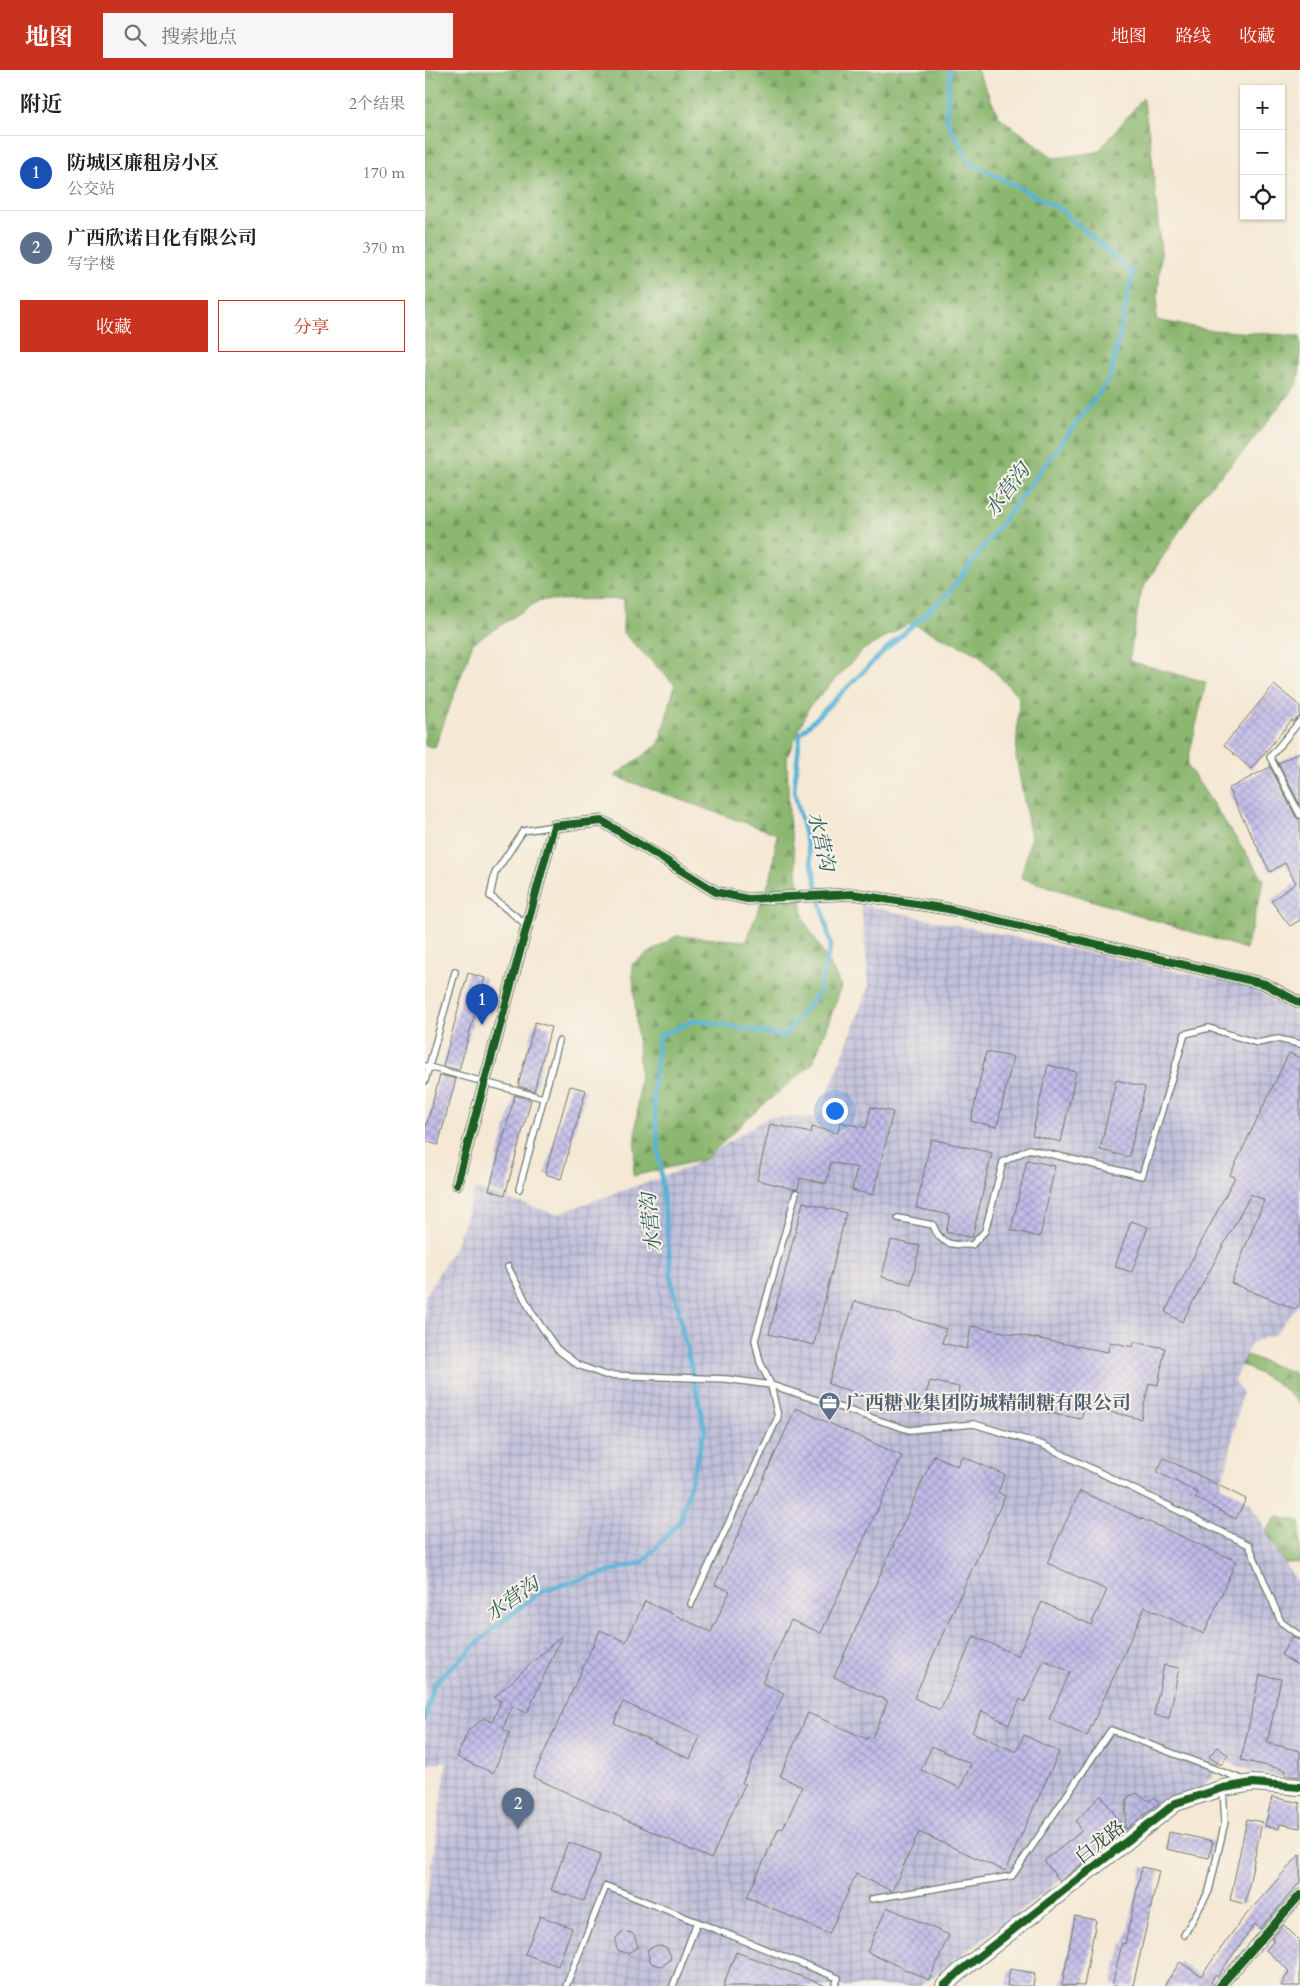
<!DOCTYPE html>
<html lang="zh">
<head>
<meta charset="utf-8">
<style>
	:root { --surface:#fff; --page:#f6f6f6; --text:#202124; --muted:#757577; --line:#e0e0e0; --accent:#c8321e }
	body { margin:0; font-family:Cardo,"Noto Serif SC",serif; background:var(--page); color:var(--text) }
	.controls { position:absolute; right:15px; top:15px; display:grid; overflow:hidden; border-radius:0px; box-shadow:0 1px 4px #0004 }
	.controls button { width:45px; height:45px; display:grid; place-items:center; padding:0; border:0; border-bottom:1px solid var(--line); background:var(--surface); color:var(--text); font:25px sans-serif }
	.you { position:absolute; left:409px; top:1040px; width:18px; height:18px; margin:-12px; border:4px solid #fff; border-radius:50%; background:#1a73e8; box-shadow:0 0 0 8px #1a73e833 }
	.badge { display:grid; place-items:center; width:32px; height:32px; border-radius:50%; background:var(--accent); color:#fff; font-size:16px; font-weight:700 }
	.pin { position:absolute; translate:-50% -41px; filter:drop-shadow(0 1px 2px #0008) }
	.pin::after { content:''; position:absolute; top:26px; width:18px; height:15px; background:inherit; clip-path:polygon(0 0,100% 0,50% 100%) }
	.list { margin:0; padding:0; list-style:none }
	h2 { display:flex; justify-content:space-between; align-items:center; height:65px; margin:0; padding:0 20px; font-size:21px }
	h2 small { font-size:16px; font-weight:400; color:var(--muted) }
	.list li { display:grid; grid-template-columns:32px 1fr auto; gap:15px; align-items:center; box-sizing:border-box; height:75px; padding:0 20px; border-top:1px solid var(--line) }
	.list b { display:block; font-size:19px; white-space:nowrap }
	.list p { margin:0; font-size:16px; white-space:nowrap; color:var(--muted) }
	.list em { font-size:16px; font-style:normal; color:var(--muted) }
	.actions { display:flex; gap:10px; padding:15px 20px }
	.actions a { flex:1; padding:11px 0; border:1px solid var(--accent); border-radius:0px; text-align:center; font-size:18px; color:var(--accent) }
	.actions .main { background:var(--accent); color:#fff }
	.icon { flex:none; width:28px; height:28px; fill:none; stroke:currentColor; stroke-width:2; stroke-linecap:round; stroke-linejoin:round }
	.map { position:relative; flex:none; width:875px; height:1916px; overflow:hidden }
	header { display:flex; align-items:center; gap:30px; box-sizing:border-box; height:70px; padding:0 25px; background:var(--accent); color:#fff }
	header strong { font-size:24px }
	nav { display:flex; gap:28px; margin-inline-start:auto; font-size:18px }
	.search { width:350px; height:45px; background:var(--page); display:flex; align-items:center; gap:12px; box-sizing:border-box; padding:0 18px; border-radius:0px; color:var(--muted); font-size:19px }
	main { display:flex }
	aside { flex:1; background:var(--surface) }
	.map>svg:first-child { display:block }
	.industrial { fill:url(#industrial-grid) }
	.forest { fill:url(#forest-firs); stroke:#557a52 }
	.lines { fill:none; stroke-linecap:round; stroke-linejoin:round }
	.stream { stroke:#59b4d7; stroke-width:4.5 }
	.building { fill:url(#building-cross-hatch); fill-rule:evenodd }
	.lane-casing { stroke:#6a796c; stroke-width:8 }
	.street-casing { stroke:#6a796c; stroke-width:13 }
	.secondary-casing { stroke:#6a796c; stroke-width:18 }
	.lane { stroke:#fff; stroke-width:5.5 }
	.street { stroke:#fff; stroke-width:11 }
	.secondary { stroke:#fff; stroke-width:16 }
	.cycleway-casing { stroke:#f7f3e8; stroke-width:11 }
	.cycleway { stroke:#1b5e20; stroke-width:8 }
	.labels { text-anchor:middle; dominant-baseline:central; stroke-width:4; stroke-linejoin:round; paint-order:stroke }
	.service-label { font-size:19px; font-weight:bold; fill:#4e5e75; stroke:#f7f3e8; text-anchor:start }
	.street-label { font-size:19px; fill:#1f3d34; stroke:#f7f3e8 }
	.water-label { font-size:20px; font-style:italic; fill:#2e5b5d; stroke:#f7f3e8 }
</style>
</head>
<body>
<header>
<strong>地图</strong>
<div class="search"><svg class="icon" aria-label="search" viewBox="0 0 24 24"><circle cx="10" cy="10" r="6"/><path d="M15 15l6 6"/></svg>搜索地点</div>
<nav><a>地图</a><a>路线</a><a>收藏</a></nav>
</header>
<main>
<aside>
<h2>附近<small>2个结果</small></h2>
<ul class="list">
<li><span class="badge" style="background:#1a4fb4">1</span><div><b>防城区廉租房小区</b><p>公交站</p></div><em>170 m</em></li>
<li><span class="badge" style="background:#5c6f8a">2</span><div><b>广西欣诺日化有限公司</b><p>写字楼</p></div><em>370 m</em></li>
</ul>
<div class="actions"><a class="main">收藏</a><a>分享</a></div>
</aside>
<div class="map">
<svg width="875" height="1916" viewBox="0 0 875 1916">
	<defs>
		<pattern id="industrial-grid" width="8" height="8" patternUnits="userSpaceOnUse" patternTransform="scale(1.25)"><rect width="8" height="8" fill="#c2c1dc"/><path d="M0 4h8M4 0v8" fill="none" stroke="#9d9eb3"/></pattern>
		<pattern id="forest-firs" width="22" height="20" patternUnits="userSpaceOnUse" patternTransform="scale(1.25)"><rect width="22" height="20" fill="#8bb76f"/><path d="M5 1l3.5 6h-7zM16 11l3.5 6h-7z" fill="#71965c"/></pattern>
		<pattern id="building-cross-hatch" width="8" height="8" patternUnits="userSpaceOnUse" patternTransform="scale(1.25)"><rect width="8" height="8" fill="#c2bbea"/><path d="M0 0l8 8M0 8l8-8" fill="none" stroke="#9d99be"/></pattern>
	</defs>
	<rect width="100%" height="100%" fill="#f7f3e8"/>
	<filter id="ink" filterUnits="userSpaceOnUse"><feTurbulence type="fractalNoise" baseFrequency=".02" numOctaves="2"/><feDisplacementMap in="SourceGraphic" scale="10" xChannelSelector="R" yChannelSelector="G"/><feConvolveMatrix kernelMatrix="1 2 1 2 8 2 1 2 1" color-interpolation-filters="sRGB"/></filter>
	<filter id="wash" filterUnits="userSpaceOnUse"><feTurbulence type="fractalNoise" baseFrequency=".0096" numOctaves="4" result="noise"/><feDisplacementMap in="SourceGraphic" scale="20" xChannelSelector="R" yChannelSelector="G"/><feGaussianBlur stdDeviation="1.12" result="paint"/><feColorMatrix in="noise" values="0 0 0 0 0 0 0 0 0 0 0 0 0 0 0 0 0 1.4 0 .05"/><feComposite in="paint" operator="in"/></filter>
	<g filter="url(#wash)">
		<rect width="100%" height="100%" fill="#f5e8d4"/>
		<path class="industrial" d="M 436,835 L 822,916 L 875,946 L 875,1233 L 850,1264 L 826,1273 L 809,1310 L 817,1322 L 803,1391 L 795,1416 L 825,1432 L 859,1493 L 875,1515 L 874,1709 L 828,1702 L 800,1690 L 775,1720 L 738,1739 L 635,1811 L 495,1916 L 0,1916 L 0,1844 L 22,1691 L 0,1695 L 0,1227 L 31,1174 L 50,1119 L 131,1144 L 265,1097 L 343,1047 L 394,1047 L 444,915 Z"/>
		<g class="forest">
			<path d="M 0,0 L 552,0 L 574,47 L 629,88 L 673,82 L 718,28 L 726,77 L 736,183 L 731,250 L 784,260 L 875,266 L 875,297 L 872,314 L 820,380 L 778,424 L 716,521 L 704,591 L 781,612 L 762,695 L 839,810 L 821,879 L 596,808 L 606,768 L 591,687 L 594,627 L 553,584 L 485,553 L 438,580 L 384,637 L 362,687 L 364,748 L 379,850 L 417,916 L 388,993 L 324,1047 L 281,1089 L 208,1106 L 215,1002 L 207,894 L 251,866 L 321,871 L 346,807 L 352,764 L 189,706 L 234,674 L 250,615 L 198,563 L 199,529 L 115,530 L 48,573 L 10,677 L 0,676 Z"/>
			<path d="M 821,1285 L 867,1302 L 875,1309 L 875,1334 L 849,1311 L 816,1295 Z"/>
			<path d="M 852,1447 L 875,1451 L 875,1493 L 859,1493 L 841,1460 Z"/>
		</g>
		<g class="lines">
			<path class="stream" d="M 0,1649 L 9,1613 L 69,1558 L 116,1521 L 218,1492 L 255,1451 L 280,1360 L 247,1213 L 228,1023 L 234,966 L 270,950 L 359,966 L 393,923 L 406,875 L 369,720 L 375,664 L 462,578 L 523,524 L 685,308 L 708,203 L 635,139 L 546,93 L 521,49 L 525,0"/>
		</g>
		<g id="blocks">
			<g class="building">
				<path d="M 849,615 L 875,636 L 875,646 L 868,652 L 867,650 L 826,699 L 799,675 Z"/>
				<path d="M 875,682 L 875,735 L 853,693 Z"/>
				<path d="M 845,697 L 871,747 L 875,750 L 875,850 L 865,856 L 846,831 L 871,813 L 860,793 L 845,802 L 803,719 Z"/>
				<path d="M 43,903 L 60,908 L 34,1000 L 18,996 Z"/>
				<path d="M 110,952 L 126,957 L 109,1021 L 93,1016 Z"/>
				<path d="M 561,982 L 588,987 L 572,1057 L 546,1051 Z"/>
				<path d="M 864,983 L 875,988 L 875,1233 L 870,1239 L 806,1213 L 839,1130 L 826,1124 L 757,1252 L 740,1242 L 810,1107 L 805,1105 Z"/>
				<path d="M 623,995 L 651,1002 L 636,1072 L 607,1065 Z"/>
				<path d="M 15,1005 L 31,1009 L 13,1075 L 0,1071 L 0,1060 Z"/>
				<path d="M 691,1010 L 720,1017 L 704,1087 L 675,1080 Z"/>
				<path d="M 145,1016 L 161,1020 L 136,1109 L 120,1104 Z"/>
				<path d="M 90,1025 L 106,1030 L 80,1125 L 64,1120 Z"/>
				<path d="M 446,1037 L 468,1042 L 448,1125 L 427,1120 L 432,1098 L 406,1092 L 401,1114 L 375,1108 L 373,1119 L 369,1119 L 332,1110 L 345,1054 L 386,1063 L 387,1057 L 413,1063 L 415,1052 L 441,1058 Z"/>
				<path d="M 506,1069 L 567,1083 L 547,1168 L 521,1162 L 525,1145 L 491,1138 Z"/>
				<path d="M 602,1090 L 630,1096 L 615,1167 L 586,1160 Z"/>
				<path d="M 378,1132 L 421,1143 L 389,1275 L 344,1264 Z"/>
				<path d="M 706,1151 L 723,1157 L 707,1202 L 690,1197 Z"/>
				<path d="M 466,1170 L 495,1176 L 486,1214 L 457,1207 Z"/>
				<path d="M 430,1231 L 521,1259 L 517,1273 L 542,1279 L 546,1256 L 683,1282 L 685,1272 L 708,1277 L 709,1272 L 740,1278 L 733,1315 L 724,1313 L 716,1349 L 659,1336 L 656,1349 L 533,1325 L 534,1317 L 505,1311 L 495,1343 L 403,1314 Z"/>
				<path d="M 371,1338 L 477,1386 L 396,1563 L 366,1550 L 337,1613 L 359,1623 L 317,1713 L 320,1714 L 286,1789 L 108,1707 L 175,1560 L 201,1572 L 220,1531 L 286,1562 L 305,1521 L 290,1515 ZM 198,1632 L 275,1667 L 265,1689 L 189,1653 Z"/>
				<path d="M 509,1385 L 532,1396 L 537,1386 L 580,1405 L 573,1422 L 580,1426 L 489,1628 L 515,1640 L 549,1566 L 593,1586 L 617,1532 L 666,1555 L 682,1520 L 622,1493 L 655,1421 L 811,1491 L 779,1564 L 720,1537 L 662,1666 L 624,1649 L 645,1602 L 619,1590 L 600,1632 L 595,1629 L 584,1654 L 557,1641 L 547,1662 L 591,1682 L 599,1665 L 634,1682 L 580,1801 L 494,1762 L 467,1821 L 431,1804 L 404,1864 L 322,1827 L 354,1758 L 358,1759 L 377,1717 L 355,1706 L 383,1643 L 442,1669 L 444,1666 L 447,1668 L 463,1631 L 409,1607 ZM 507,1676 L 546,1694 L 535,1718 L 496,1700 Z"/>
				<path d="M 739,1388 L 821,1429 L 811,1449 L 770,1428 L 773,1423 L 732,1402 Z"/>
				<path d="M 138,1564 L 102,1643 L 87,1636 L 78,1659 L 85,1663 L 68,1703 L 32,1687 L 43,1661 L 59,1648 L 67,1652 L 76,1631 L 69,1628 Z"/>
				<path d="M 867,1566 L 875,1571 L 875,1597 L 856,1585 Z"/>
				<path d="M 739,1595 L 754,1598 L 744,1648 L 729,1645 Z"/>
				<path d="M 835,1605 L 856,1609 L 842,1673 L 875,1681 L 875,1707 L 860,1705 L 861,1700 L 816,1690 Z"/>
				<path d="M 792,1677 L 803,1685 L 796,1695 L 784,1687 Z"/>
				<path d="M 712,1723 L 724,1731 L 730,1727 L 734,1733 L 635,1811 L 619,1791 L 657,1761 L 651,1751 L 676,1725 L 700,1759 L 702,1730 L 704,1726 Z"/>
				<path d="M 847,1727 L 875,1733 L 875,1758 L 855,1754 L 854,1759 L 840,1756 Z"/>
				<path d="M 822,1749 L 837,1752 L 820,1834 L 805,1830 Z"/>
				<path d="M 744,1762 L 788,1771 L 784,1788 L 741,1779 Z"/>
				<path d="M 143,1772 L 176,1784 L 159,1831 L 126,1820 Z"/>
				<path d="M 875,1784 L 875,1812 L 835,1859 L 830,1854 L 792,1907 L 790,1905 L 786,1912 L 788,1914 L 788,1916 L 739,1916 L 755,1892 L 776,1906 L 815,1852 Z"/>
				<path d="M 717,1797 L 734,1801 L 708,1916 L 687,1916 L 697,1873 L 700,1874 Z"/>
				<path d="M 462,1837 L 524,1865 L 504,1910 L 442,1882 Z"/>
				<path d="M 115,1846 L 147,1858 L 133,1896 L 100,1884 Z"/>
				<path d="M 650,1846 L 671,1850 L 659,1916 L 637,1915 Z"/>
				<path d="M 859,1855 L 875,1871 L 875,1916 L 856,1916 L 864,1901 L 841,1880 L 849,1871 L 846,1869 Z"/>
				<path d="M 198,1861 L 207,1863 L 210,1867 L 213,1877 L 203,1883 L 194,1881 L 191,1877 L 191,1868 Z"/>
				<path d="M 232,1875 L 241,1877 L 246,1886 L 245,1890 L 237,1896 L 228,1894 L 225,1891 L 222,1880 Z"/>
				<path d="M 311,1882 L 399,1915 L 399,1916 L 298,1916 Z"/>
				<path d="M 585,1899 L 610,1903 L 608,1916 L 582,1916 Z"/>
			</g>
		</g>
	</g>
	<g filter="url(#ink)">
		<use href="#blocks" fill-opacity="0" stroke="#6a796c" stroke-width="1"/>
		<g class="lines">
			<defs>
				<g id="lane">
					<path d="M 875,651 L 845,687 L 875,745"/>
					<path d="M 102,855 L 65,826 L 70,803 L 98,761 L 129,756"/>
					<path d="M 0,996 L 118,1028"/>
					<path d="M 0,1011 L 30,902"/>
					<path d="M 94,1119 L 134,971"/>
					<path d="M 473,1148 L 508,1155 C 516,1176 527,1175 547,1175 L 560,1161 L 578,1092 L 604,1079 L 717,1106 L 760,964 L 784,958 L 832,973 L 853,969 L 875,974"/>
					<path d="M 83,1197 L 107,1243 L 132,1279 L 153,1295 L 180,1305 L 301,1309 L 346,1315 L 484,1360 L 549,1354 L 618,1375 L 824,1475 L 856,1552 L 875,1566"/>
					<path d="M 266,1534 L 353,1347 L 346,1315 L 335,1292 L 330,1270 L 371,1123"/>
					<path d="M 447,1829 L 587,1806 L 686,1660 L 819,1710"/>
					<path d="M 759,1865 L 784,1821 L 800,1752 L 798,1720"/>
					<path d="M 141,1916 L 181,1816 L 272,1852"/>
					<path d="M 248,1916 L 272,1852 L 413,1908 L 410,1916"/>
				</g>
				<g id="street">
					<path d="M 32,1114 L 129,756 L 177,751 L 291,822 L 322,829 L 428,824 L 523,839 L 840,914 L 875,933"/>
					<path d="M 795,1916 L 875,1825"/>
				</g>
				<path id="secondary" d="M 519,1916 L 534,1902 L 751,1733 L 798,1718 L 828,1713 L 875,1717"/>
			</defs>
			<use href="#lane" class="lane-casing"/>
			<use href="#street" class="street-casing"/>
			<use href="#secondary" class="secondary-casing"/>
			<use href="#lane" class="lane"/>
			<use href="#street" class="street"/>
			<use href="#secondary" class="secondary"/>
			<defs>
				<g id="cycleway">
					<path d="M 32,1114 L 129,756 L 177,751 L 291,822 L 322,829 L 428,824 L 523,839 L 840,914 L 875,933"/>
					<path d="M 519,1916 L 534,1902 L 751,1733 L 798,1718 L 828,1713 L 875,1717"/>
					<path d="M 795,1916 L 875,1825"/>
				</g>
			</defs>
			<use href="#cycleway" class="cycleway-casing"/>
			<use href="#cycleway" class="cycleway"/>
		</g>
	</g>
	<defs>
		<symbol id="office-pin" viewBox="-11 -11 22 30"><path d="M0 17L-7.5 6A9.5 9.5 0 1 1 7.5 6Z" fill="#5c6f8a" stroke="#f7f3e8"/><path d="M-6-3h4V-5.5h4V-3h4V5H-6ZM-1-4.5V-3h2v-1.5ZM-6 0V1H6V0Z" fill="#fff"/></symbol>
	</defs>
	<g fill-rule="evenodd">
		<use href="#office-pin" x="392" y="1320" width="25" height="34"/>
	</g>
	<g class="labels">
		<g class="service-label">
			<text x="421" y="1333">广西糖业集团防城精制糖有限公司</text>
		</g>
		<g class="street-label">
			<text transform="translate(675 1772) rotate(-38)">白龙路</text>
		</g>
		<g class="water-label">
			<text transform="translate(582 420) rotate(-53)">水营沟</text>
			<text transform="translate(396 771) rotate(77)">水营沟</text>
			<text transform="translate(226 1153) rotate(-96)">水营沟</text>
			<text transform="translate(87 1529) rotate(-35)">水营沟</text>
		</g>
	</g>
</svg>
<div class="controls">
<button>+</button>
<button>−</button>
<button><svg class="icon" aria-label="locate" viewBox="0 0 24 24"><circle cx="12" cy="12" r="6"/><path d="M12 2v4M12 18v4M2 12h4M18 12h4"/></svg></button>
</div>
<div class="you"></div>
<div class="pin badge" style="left:57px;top:955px;background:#1a4fb4">1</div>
<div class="pin badge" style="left:93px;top:1759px;background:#5c6f8a">2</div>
</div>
</main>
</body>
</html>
